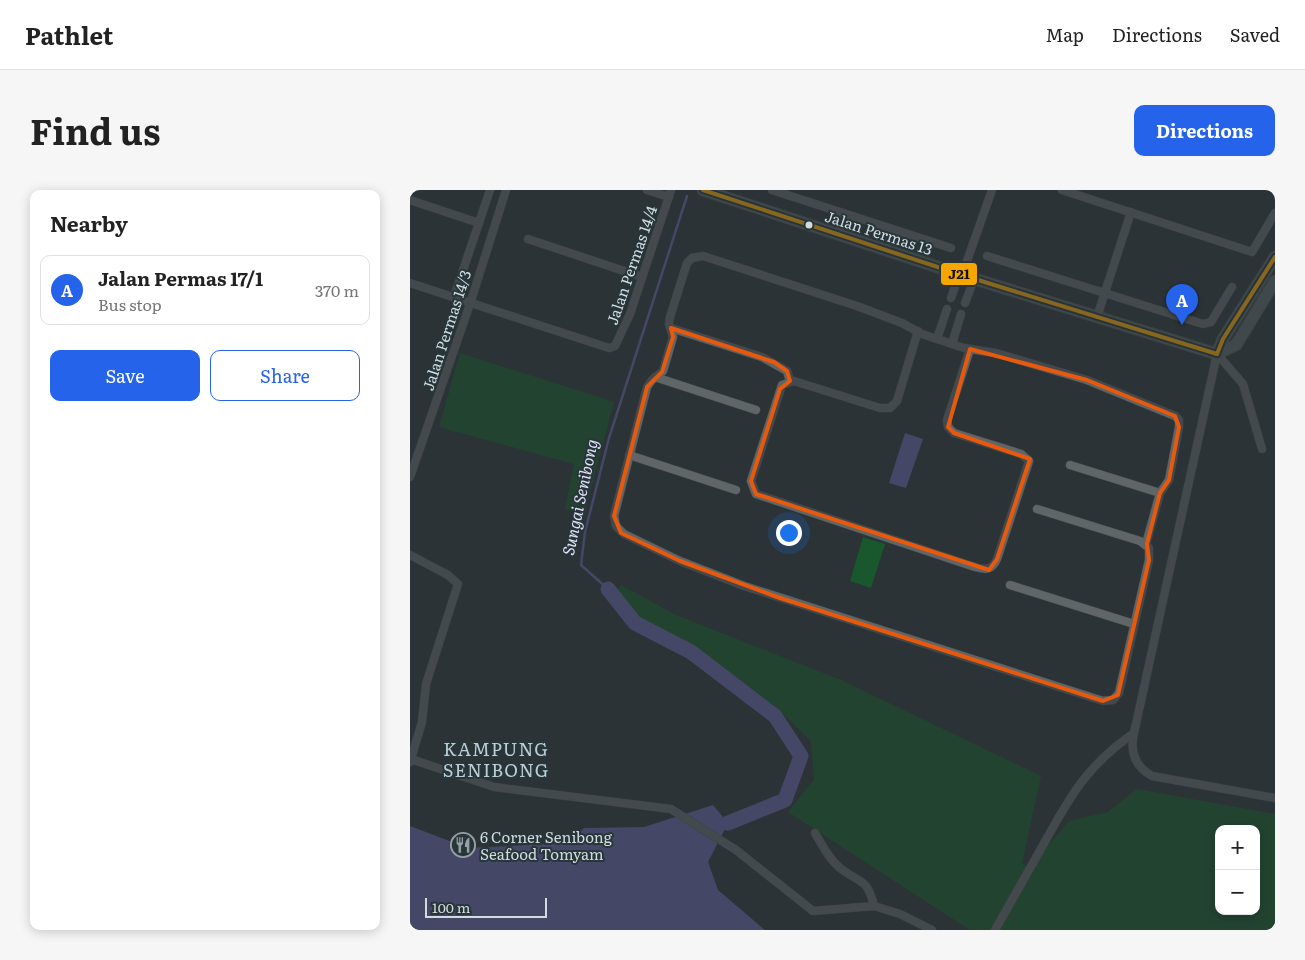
<!DOCTYPE html>
<html lang="en">
<head>
<meta charset="utf-8">
<style>
	:root { --surface:#fff; --page:#f6f6f6; --text:#222; --muted:#767676; --line:#e0e0e0; --accent:#2563eb }
	body { margin:0; font-family:Literata,serif; background:var(--page); color:var(--text) }
	.controls { position:absolute; right:15px; bottom:15px; display:grid; overflow:hidden; border-radius:10px; box-shadow:0 2px 12px #0003 }
	.controls button { width:45px; height:45px; display:grid; place-items:center; padding:0; border:0; border-bottom:1px solid var(--line); background:var(--surface); color:var(--text); font:25px sans-serif }
	.scale { position:absolute; left:15px; bottom:12px; width:122px; box-sizing:border-box; padding-left:5px; border:2px solid #d2dbde; border-top:0; font-size:14px; line-height:18px; white-space:nowrap; color:#d2dbde; -webkit-text-stroke:4px #27363a; paint-order:stroke }
	.you { position:absolute; left:378px; top:342px; width:18px; height:18px; margin:-12px; border:4px solid #fff; border-radius:50%; background:#1a73e8; box-shadow:0 0 0 8px #1a73e833 }
	.badge { display:grid; place-items:center; width:32px; height:32px; border-radius:50%; background:var(--accent); color:#fff; font-size:16px; font-weight:700 }
	.pin { position:absolute; translate:-50% -41px; filter:drop-shadow(0 1px 2px #0008) }
	.pin::after { content:''; position:absolute; top:26px; width:18px; height:15px; background:inherit; clip-path:polygon(0 0,100% 0,50% 100%) }
	.list { margin:0; padding:0; list-style:none }
	h2 { display:flex; justify-content:space-between; align-items:center; height:65px; margin:0; padding:0 20px; font-size:21px }
	h2 small { font-size:16px; font-weight:400; color:var(--muted) }
	.list li { display:grid; grid-template-columns:32px 1fr auto; gap:15px; align-items:center; box-sizing:border-box; height:70px; margin:0 10px 10px; padding:0 10px; border:1px solid var(--line); border-radius:10px }
	.list b { display:block; font-size:19px; white-space:nowrap }
	.list p { margin:0; font-size:16px; white-space:nowrap; color:var(--muted) }
	.list em { font-size:16px; font-style:normal; color:var(--muted) }
	.actions { display:flex; gap:10px; padding:15px 20px }
	.actions a { flex:1; padding:11px 0; border:1px solid var(--accent); border-radius:10px; text-align:center; font-size:18px; color:var(--accent) }
	.actions .main { background:var(--accent); color:#fff }
	.map { position:relative; flex:none; width:865px; height:740px; overflow:hidden; border-radius:10px }
	header { display:flex; align-items:center; gap:30px; box-sizing:border-box; height:70px; padding:0 25px; background:var(--surface); border-bottom:1px solid var(--line) }
	header strong { font-size:24px }
	nav { display:flex; gap:28px; margin-inline-start:auto; font-size:18px }
	.intro { display:flex; align-items:center; justify-content:space-between; box-sizing:border-box; height:120px; padding:0 30px }
	h1 { margin:0; font-size:35px }
	.button { padding:12px 22px; border-radius:10px; background:var(--accent); color:#fff; font-size:18px; font-weight:700 }
	main { display:flex; gap:30px; padding:0 30px }
	aside { flex:1; background:var(--surface); border-radius:10px; box-shadow:0 2px 12px #0003 }
	.map>svg:first-child { display:block }
	.green { fill:#19572c; fill-rule:evenodd }
	.water { fill:#655fa0 }
	.lines { fill:none; stroke-linecap:round; stroke-linejoin:round }
	.stream { stroke:#655fa0; stroke-width:2.5 }
	.river { stroke:#655fa0; stroke-width:15 }
	.minor-casing { stroke:#4a5153; stroke-width:9 }
	.secondary-casing { stroke:#4a5153; stroke-width:13 }
	.minor { stroke:#606567; stroke-width:8 }
	.secondary { stroke:#576263; stroke-width:11 }
	.bus-1-casing { stroke:#27363a; stroke-width:8 }
	.bus-1 { stroke:#f7a600; stroke-width:4 }
	.marked { fill:none; stroke:#e8590c; stroke-width:4; stroke-linejoin:round }
	.bus-dot { fill:#d2dbde; stroke:#27363a; stroke-width:2 }
	.labels { text-anchor:middle; dominant-baseline:central; stroke-width:4; stroke-linejoin:round; paint-order:stroke }
	.street-label { font-size:15px; fill:#d2dbde; stroke:#27363a }
	.poi-label { font-size:15px; fill:#d2dbde; stroke:#27363a; text-anchor:start }
	.water-label { font-size:16px; font-style:italic; fill:#e2e1f6; stroke:#27363a }
	.quarter-label { font-size:18px; letter-spacing:1px; fill:#bbcdd3; stroke:#27363a }
	.line-badge { stroke:#27363a; stroke-width:2 }
	.pale-badge-label { font-size:14px; text-anchor:middle; font-weight:bold; fill:#111 }
</style>
</head>
<body>
<header>
<strong>Pathlet</strong>
<nav><a>Map</a><a>Directions</a><a>Saved</a></nav>
</header>
<div class="intro"><h1>Find us</h1><a class="button">Directions</a></div>
<main>
<aside>
<h2>Nearby<small></small></h2>
<ul class="list">
<li><span class="badge">A</span><div><b>Jalan Permas 17/1</b><p>Bus stop</p></div><em>370 m</em></li>
</ul>
<div class="actions"><a class="main">Save</a><a>Share</a></div>
</aside>
<div class="map">
<svg width="865" height="740" viewBox="0 0 865 740">
	<rect width="100%" height="100%" fill="#2b3336"/>
	<g class="green">
		<path d="M 50,163 L 204,212 L 174,325 L 155,319 L 164,274 L 29,237 Z"/>
		<path d="M 453,347 L 475,354 L 461,398 L 440,391 Z"/>
		<path d="M 211,395 L 266,425 L 431,490 L 631,586 L 612,673 L 619,677 L 659,631 L 698,622 L 727,599 L 865,624 L 865,740 L 560,740 L 378,622 L 404,589 L 401,551 L 366,517 L 286,457 L 228,429 L 205,403 ZM 809,639 L 846,639 L 846,721 L 809,721 Z"/>
	</g>
	<g class="water">
		<path d="M 495,243 L 513,249 L 496,298 L 479,293 Z"/>
		<path d="M 303,615 L 318,633 L 298,672 L 308,700 L 355,740 L 0,740 L 0,636 L 58,658 L 159,653 L 174,638 L 234,637 Z"/>
	</g>
	<g class="lines">
		<path class="stream" d="M 198,399 L 171,375 L 175,342 L 199,248 L 277,6"/>
		<path class="river" d="M 198,399 L 225,433 L 281,462 L 365,526 L 391,566 L 375,610 L 318,633"/>
		<defs>
			<g id="minor">
				<path d="M 237,0 L 259,7"/>
				<path d="M 362,0 L 541,58"/>
				<path d="M 652,0 L 842,62 L 865,23"/>
				<path d="M 0,10 L 69,33"/>
				<path d="M 428,44 L 435,24"/>
				<path d="M 118,49 L 232,87"/>
				<path d="M 577,66 L 793,134 L 801,132 L 822,97"/>
				<path d="M 552,85 L 582,0"/>
				<path d="M 0,93 L 199,158 L 205,156 L 220,124 L 261,0"/>
				<path d="M 44,107 L 80,0"/>
				<path d="M 541,108 L 549,85"/>
				<path d="M 555,113 L 564,89"/>
				<path d="M 687,127 L 721,22"/>
				<path d="M 261,138 L 352,167 L 377,181 L 380,191"/>
				<path d="M 508,141 L 487,211 L 480,218 L 470,218 L 384,191 L 372,195 L 341,291 L 346,304 L 565,377 C 576,380 582,380 587,369 L 619,271 L 611,264 L 544,243 L 538,237 L 537,230 L 560,159"/>
				<path d="M 527,149 L 537,119"/>
				<path d="M 542,154 L 551,124"/>
				<path d="M 807,164 L 724,543 C 720,561 724,576 742,586 L 865,608"/>
				<path d="M 807,164 L 833,194 L 852,259"/>
				<path d="M 245,187 L 346,220"/>
				<path d="M 219,265 L 326,300"/>
				<path d="M 660,275 L 750,303"/>
				<path d="M 0,287 L 60,114 L 96,0"/>
				<path d="M 627,319 L 730,351 L 739,358 L 739,370 L 709,503 L 703,510 L 693,511 L 334,396 L 270,371 L 214,344 L 206,336 L 204,326 L 237,197 L 242,190 L 253,181 L 263,147 L 259,134 L 260,127 L 277,73 L 282,68 L 293,66 L 447,116 L 492,133 L 512,144 L 554,158 L 586,163 L 677,190 L 765,226 L 769,230 L 769,237 L 759,290 L 750,303 L 736,354"/>
				<path d="M 0,365 L 38,385 L 48,394 L 16,494 L 12,532 L 0,572"/>
				<path d="M 600,395 L 724,434"/>
				<path d="M 1,569 L 84,597 L 261,619 L 326,660 L 403,721 L 464,716 L 490,724 L 522,740"/>
				<path d="M 405,643 C 412,655 419,669 430,678 C 450,694 457,687 464,716"/>
				<path d="M 585,740 C 601,712 616,685 632,657 C 659,608 676,576 724,543"/>
			</g>
			<g id="secondary">
				<path d="M 293,0 L 552,85 L 807,164"/>
				<path d="M 807,164 L 813,149 L 865,67"/>
				<path d="M 807,164 L 826,155 L 865,91"/>
			</g>
		</defs>
		<use href="#minor" class="minor-casing"/>
		<use href="#secondary" class="secondary-casing"/>
		<use href="#minor" class="minor"/>
		<use href="#secondary" class="secondary"/>
		<defs>
			<g id="bus-1">
				<path d="M 293,0 L 552,85 L 807,164"/>
				<path d="M 807,164 L 813,149 L 865,67"/>
			</g>
		</defs>
		<use href="#bus-1" class="bus-1-casing"/>
		<use href="#bus-1" class="bus-1"/>
	</g>
	<path d="M0 0H865V740H0ZM 261,138 L 364,172 L 377,181 L 380,191 L 370,199 L 341,291 L 346,304 L 579,380 L 587,369 L 620,269 L 544,243 L 538,237 L 560,159 L 677,190 L 765,226 L 769,237 L 759,290 L 750,303 L 737,354 L 739,370 L 708,505 L 693,511 L 367,407 L 270,371 L 211,343 L 204,326 L 237,197 L 252,182 L 263,147 Z" fill="#2b3336" fill-opacity=".55" fill-rule="evenodd"/>
	<path class="marked" d="M 261,138 L 364,172 L 377,181 L 380,191 L 370,199 L 341,291 L 346,304 L 579,380 L 587,369 L 620,269 L 544,243 L 538,237 L 560,159 L 677,190 L 765,226 L 769,237 L 759,290 L 750,303 L 737,354 L 739,370 L 708,505 L 693,511 L 367,407 L 270,371 L 211,343 L 204,326 L 237,197 L 252,182 L 263,147 Z"/>
	<defs>
		<symbol id="restaurant-ring" viewBox="-11 -11 22 22"><circle r="9.5" fill="#27363a" stroke="#98a0a3" stroke-width="1.5"/><path d="M-5-6h1v4h1v-4h1v4h1v-4h1v5L-1.5 .5V6h-2V.5L-5-1ZM5-6V6H3V1.5H1.5Q1.5-4 5-6Z" fill="#98a0a3"/></symbol>
	</defs>
	<g fill-rule="evenodd">
		<use href="#restaurant-ring" x="39" y="641" width="28" height="28"/>
	</g>
	<circle class="bus-dot" cx="399" cy="35" r="4.5"/>
	<g class="labels">
		<g class="street-label">
			<text transform="translate(469 42) rotate(18)">Jalan Permas 13</text>
			<text transform="translate(221 75) rotate(-71)">Jalan Permas 14/4</text>
			<text transform="translate(36 140) rotate(-72)">Jalan Permas 14/3</text>
		</g>
		<g class="poi-label">
			<text x="70" y="646">6 Corner Senibong<tspan x="70" dy="17">Seafood Tomyam</tspan></text>
		</g>
		<g class="water-label">
			<text transform="translate(169 307) rotate(-78)">Sungai Senibong</text>
		</g>
		<g class="quarter-label">
			<text x="86" y="558">KAMPUNG<tspan x="86" dy="21">SENIBONG</tspan></text>
		</g>
	</g>
	<rect class="line-badge" x="530" y="72" width="38" height="24" rx="5" fill="#f7a600"/>
	<g class="pale-badge-label">
		<text x="549" y="89">J21</text>
	</g>
</svg>
<div class="controls">
<button>+</button>
<button>−</button>
</div>
<div class="scale">100 m</div>
<div class="you"></div>
<div class="pin badge" style="left:772px;top:135px">A</div>
</div>
</main>
</body>
</html>
